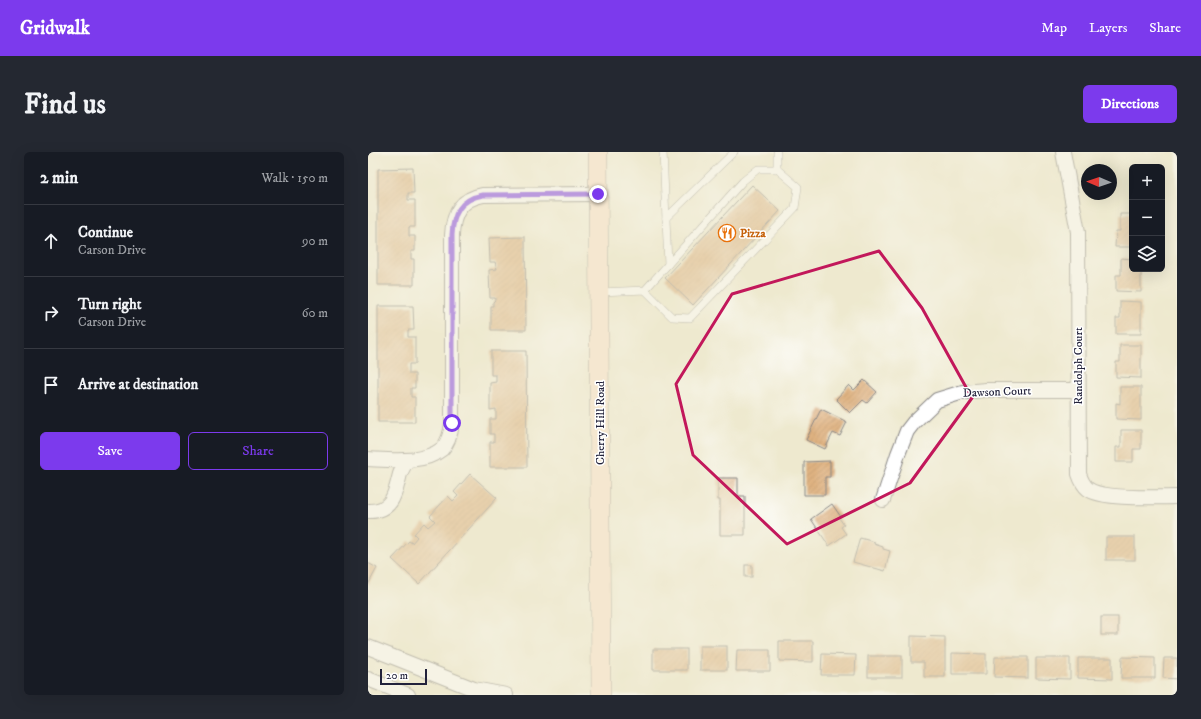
<!DOCTYPE html>
<html lang="en">
<head>
<meta charset="utf-8">
<style>
	:root { --surface:#171b24; --page:#242831; --text:#f1f3f6; --muted:#9ea1a6; --line:#363941; --accent:#7c3aed }
	body { margin:0; font-family:"IM FELL DW Pica",serif; background:var(--page); color:var(--text) }
	.controls { position:absolute; right:12px; top:12px; display:grid; overflow:hidden; border-radius:6px; box-shadow:0 4px 16px #0002 }
	.controls button { width:36px; height:36px; display:grid; place-items:center; padding:0; border:0; border-bottom:1px solid var(--line); background:var(--surface); color:var(--text); font:20px sans-serif }
	.compass { position:absolute; left:713px; top:12px; width:36px; height:36px; border-radius:50%; background:var(--surface); box-shadow:0 4px 16px #0002; rotate:272deg }
	.scale { position:absolute; left:12px; bottom:10px; width:47px; box-sizing:border-box; padding-left:4px; border:2px solid #22223b; border-top:0; font-size:11px; line-height:14px; white-space:nowrap; color:#22223b; -webkit-text-stroke:3px #fff; paint-order:stroke }
	.stop { position:absolute; width:12px; height:12px; margin:-9px; border:3px solid #7c3aed; border-radius:50%; background:#fff }
	.stop.end { background:#7c3aed; border-color:#fff; box-shadow:0 1px 4px #0008 }
	.list { margin:0; padding:0; list-style:none }
	h2 { display:flex; justify-content:space-between; align-items:center; height:52px; margin:0; padding:0 16px; font-size:17px }
	h2 small { font-size:13px; font-weight:400; color:var(--muted) }
	.list li { display:grid; grid-template-columns:26px 1fr auto; gap:12px; align-items:center; box-sizing:border-box; height:72px; padding:0 16px; border-top:1px solid var(--line) }
	.list b { display:block; font-size:15px; white-space:nowrap }
	.list p { margin:0; font-size:13px; white-space:nowrap; color:var(--muted) }
	.list em { font-size:13px; font-style:normal; color:var(--muted) }
	.actions { display:flex; gap:8px; padding:12px 16px }
	.actions a { flex:1; padding:9px 0; border:1px solid var(--accent); border-radius:6px; text-align:center; font-size:14px; color:var(--accent) }
	.actions .main { background:var(--accent); color:#fff }
	.icon { flex:none; width:22px; height:22px; fill:none; stroke:currentColor; stroke-width:2; stroke-linecap:round; stroke-linejoin:round }
	.map { position:relative; flex:none; width:809px; height:543px; overflow:hidden; border-radius:6px }
	header { display:flex; align-items:center; gap:24px; box-sizing:border-box; height:56px; padding:0 20px; background:var(--accent); color:#fff }
	header strong { font-size:19px }
	nav { display:flex; gap:22px; margin-inline-start:auto; font-size:14px }
	.intro { display:flex; align-items:center; justify-content:space-between; box-sizing:border-box; height:96px; padding:0 24px }
	h1 { margin:0; font-size:28px }
	.button { padding:10px 18px; border-radius:6px; background:var(--accent); color:#fff; font-size:14px; font-weight:700 }
	main { display:flex; gap:24px; padding:0 24px }
	aside { flex:1; background:var(--surface); border-radius:6px; box-shadow:0 4px 16px #0002 }
	.map>svg:first-child { display:block }
	.building { fill:url(#building-hatch) }
	.lines { fill:none; stroke-linecap:round; stroke-linejoin:round }
	.lane-casing { stroke:#888685; stroke-width:8 }
	.street-casing { stroke:#888685; stroke-width:16 }
	.secondary-casing { stroke:#888685; stroke-width:20 }
	.lane { stroke:#fff; stroke-width:7 }
	.street { stroke:#fff; stroke-width:14 }
	.secondary { stroke:#fce5d0; stroke-width:19 }
	.route { stroke:#7c3aed; stroke-width:5 }
	.marked { fill:none; stroke:#c2185b; stroke-width:3; stroke-linejoin:round }
	.labels { text-anchor:middle; dominant-baseline:central; stroke-width:3; stroke-linejoin:round; paint-order:stroke }
	.food-label { font-size:12px; font-weight:bold; fill:#c56008; stroke:#fff; text-anchor:start }
	.street-label { font-size:12px; fill:#22223b; stroke:#fff }
</style>
</head>
<body>
<header>
<strong>Gridwalk</strong>
<nav><a>Map</a><a>Layers</a><a>Share</a></nav>
</header>
<div class="intro"><h1>Find us</h1><a class="button">Directions</a></div>
<main>
<aside>
<h2>2 min<small>Walk · 150 m</small></h2>
<ul class="list">
<li><svg class="icon" aria-label="ahead" viewBox="0 0 24 24"><path d="M12 20V5M6 11l6-6 6 6"/></svg><div><b>Continue</b><p>Carson Drive</p></div><em>90 m</em></li>
<li><svg class="icon" aria-label="right" viewBox="0 0 24 24"><path d="M7 20v-9h11M14 6l5 5-5 5"/></svg><div><b>Turn right</b><p>Carson Drive</p></div><em>60 m</em></li>
<li><svg class="icon" aria-label="arrive" viewBox="0 0 24 24"><path d="M6 21V4h12l-3 4 3 4H6"/></svg><div><b>Arrive at destination</b></div></li>
</ul>
<div class="actions"><a class="main">Save</a><a>Share</a></div>
</aside>
<div class="map">
<svg width="809" height="543" viewBox="0 0 809 543">
	<defs>
		<pattern id="building-hatch" width="6" height="6" patternUnits="userSpaceOnUse"><rect width="6" height="6" fill="#dfb281"/><path d="M-1 1l2-2M0 6l6-6M5 7l2-2" fill="none" stroke="#bf9970"/></pattern>
	</defs>
	<rect width="100%" height="100%" fill="#fff"/>
	<filter id="ink" filterUnits="userSpaceOnUse"><feTurbulence type="fractalNoise" baseFrequency=".025" numOctaves="2"/><feDisplacementMap in="SourceGraphic" scale="8" xChannelSelector="R" yChannelSelector="G"/><feConvolveMatrix kernelMatrix="1 2 1 2 8 2 1 2 1" color-interpolation-filters="sRGB"/></filter>
	<filter id="wash" filterUnits="userSpaceOnUse"><feTurbulence type="fractalNoise" baseFrequency=".012" numOctaves="4" result="noise"/><feDisplacementMap in="SourceGraphic" scale="16" xChannelSelector="R" yChannelSelector="G"/><feGaussianBlur stdDeviation="0.9" result="paint"/><feColorMatrix in="noise" values="0 0 0 0 0 0 0 0 0 0 0 0 0 0 0 0 0 1.4 0 .05"/><feComposite in="paint" operator="in"/></filter>
	<g filter="url(#wash)">
		<rect width="100%" height="100%" fill="#eee9cf"/>
		<g id="blocks">
			<g class="building">
				<path d="M 45,16 L 46,41 L 40,41 L 40,48 L 47,48 L 47,75 L 41,75 L 41,84 L 47,84 L 47,99 L 43,99 L 43,107 L 46,107 L 46,133 L 10,133 L 10,17 Z"/>
				<path d="M 384,33 L 412,59 L 325,153 L 297,126 Z"/>
				<path d="M 752,62 L 764,62 L 764,95 L 747,95 L 748,79 L 752,79 Z"/>
				<path d="M 157,85 L 158,178 L 123,178 L 123,154 L 125,154 L 125,150 L 127,148 L 127,146 L 122,146 L 121,118 L 129,117 L 127,110 L 122,110 L 121,86 Z"/>
				<path d="M 753,106 L 764,107 L 764,117 L 773,117 L 773,140 L 748,139 L 748,123 L 753,123 Z"/>
				<path d="M 752,149 L 773,150 L 773,182 L 748,182 L 748,166 L 752,166 Z"/>
				<path d="M 10,154 L 45,154 L 46,178 L 40,178 L 40,185 L 47,185 L 47,212 L 41,212 L 41,222 L 47,222 L 47,236 L 43,236 L 43,245 L 47,245 L 47,270 L 10,270 Z"/>
				<path d="M 752,193 L 773,193 L 773,226 L 748,225 L 748,210 L 752,210 Z"/>
				<path d="M 123,199 L 158,199 L 159,315 L 122,315 L 122,290 L 126,290 L 126,282 L 122,282 L 122,267 L 128,267 L 128,257 L 122,258 L 122,231 L 128,230 L 128,223 L 123,223 Z"/>
				<path d="M 496,228 L 509,240 L 499,251 L 495,248 L 482,261 L 468,247 L 481,233 L 486,238 Z"/>
				<path d="M 752,235 L 773,235 L 773,268 L 748,267 L 748,251 L 752,252 Z"/>
				<path d="M 453,257 L 479,270 L 472,284 L 465,281 L 457,297 L 438,288 Z"/>
				<path d="M 753,278 L 773,278 L 773,297 L 765,297 L 765,310 L 748,310 L 748,295 L 753,295 Z"/>
				<path d="M 462,309 L 462,325 L 457,325 L 457,343 L 436,343 L 436,310 Z"/>
				<path d="M 102,322 L 129,346 L 51,432 L 24,407 L 41,389 L 44,391 L 49,385 L 46,382 L 56,371 L 60,375 L 67,369 L 62,364 L 80,344 L 85,349 L 90,344 L 86,340 Z"/>
				<path d="M 350,326 L 370,326 L 370,344 L 377,344 L 377,383 L 352,383 L 352,348 L 350,348 Z"/>
				<path d="M 464,352 L 473,365 L 471,366 L 476,373 L 473,375 L 478,382 L 461,394 L 443,367 Z"/>
				<rect x="738" y="385" width="29" height="23"/>
				<path d="M 492,386 L 507,390 L 506,392 L 515,395 L 515,397 L 522,399 L 517,419 L 485,410 Z"/>
				<path d="M 0,411 L 9,416 L 0,433 Z"/>
				<rect x="377" y="413" width="7" height="12"/>
				<rect x="733" y="465" width="17" height="18"/>
				<path d="M 543,484 L 577,485 L 577,525 L 556,525 L 556,510 L 543,510 Z"/>
				<path d="M 411,489 L 445,489 L 445,510 L 411,509 Z"/>
				<rect x="332" y="494" width="27" height="24"/>
				<rect x="285" y="497" width="34" height="21"/>
				<path d="M 369,498 L 402,498 L 402,519 L 368,519 Z"/>
				<path d="M 584,501 L 618,502 L 618,522 L 584,522 Z"/>
				<path d="M 454,502 L 488,503 L 487,523 L 453,523 Z"/>
				<rect x="500" y="504" width="34" height="21"/>
				<path d="M 627,505 L 660,505 L 660,526 L 626,525 Z"/>
				<path d="M 754,505 L 787,506 L 787,526 L 753,526 Z"/>
				<path d="M 668,506 L 702,506 L 702,527 L 668,526 Z"/>
				<path d="M 710,506 L 744,506 L 744,527 L 710,526 Z"/>
				<path d="M 796,506 L 809,506 L 809,527 L 795,526 Z"/>
			</g>
		</g>
	</g>
	<g filter="url(#ink)">
		<use href="#blocks" fill-opacity="0" stroke="#888685" stroke-width="1"/>
		<g class="lines">
			<defs>
				<g id="lane">
					<path d="M 295,0 L 300,112"/>
					<path d="M 409,17 L 409,0"/>
					<path d="M 298,66 L 366,0"/>
					<path d="M 232,140 L 277,138 L 304,165 L 322,166 L 427,56 L 430,35 L 409,17 L 390,17 L 375,29 L 277,138"/>
				</g>
				<g id="street">
					<path d="M 695,0 L 710,80 L 711,322 C 713,328 715,333 720,337 C 734,348 790,345 809,345"/>
					<path d="M 0,307 C 22,308 56,312 74,297 C 81,290 83,280 84,271 L 84,83 C 85,62 92,47 115,43 L 231,42"/>
					<path d="M 515,348 L 530,302 L 539,279 L 546,270 L 569,248 L 595,240 L 618,238 L 710,238"/>
					<path d="M 0,359 C 25,360 27,341 32,322 C 34,317 37,312 39,308"/>
					<path d="M 0,495 L 106,537 L 138,543"/>
					<path d="M 0,527 L 40,543"/>
				</g>
				<path id="secondary" d="M 230,0 L 233,543"/>
			</defs>
			<use href="#lane" class="lane-casing"/>
			<use href="#street" class="street-casing"/>
			<use href="#secondary" class="secondary-casing"/>
			<use href="#lane" class="lane"/>
			<use href="#street" class="street"/>
			<use href="#secondary" class="secondary"/>
		</g>
	</g>
	<g class="lines" filter="url(#ink)">
		<path class="route" d="M 84,271 L 84,83 C 85,62 92,47 115,43 L 230,42"/>
	</g>
	<path d="M0 0H809V543H0ZM 511,99 L 554,156 L 604,246 L 542,331 L 419,392 L 325,303 L 308,232 L 364,142 Z" fill="#eee9cf" fill-opacity=".55" fill-rule="evenodd"/>
	<path class="marked" d="M 511,99 L 554,156 L 604,246 L 542,331 L 419,392 L 325,303 L 308,232 L 364,142 Z"/>
	<defs>
		<symbol id="restaurant-ring" viewBox="-11 -11 22 22"><circle r="9.5" fill="#fff" stroke="#e8710a" stroke-width="1.5"/><path d="M-5-6h1v4h1v-4h1v4h1v-4h1v5L-1.5 .5V6h-2V.5L-5-1ZM5-6V6H3V1.5H1.5Q1.5-4 5-6Z" fill="#e8710a"/></symbol>
	</defs>
	<g fill-rule="evenodd">
		<use href="#restaurant-ring" x="349" y="71" width="20" height="20"/>
	</g>
	<g class="labels">
		<g class="food-label">
			<text x="372" y="81">Pizza</text>
		</g>
		<g class="street-label">
			<text transform="translate(710 214) rotate(-90)">Randolph Court</text>
			<text transform="translate(629 240) rotate(-2)">Dawson Court</text>
			<text transform="translate(232 271) rotate(-90)">Cherry Hill Road</text>
		</g>
	</g>
</svg>
<div class="controls">
<button>+</button>
<button>−</button>
<button><svg class="icon" aria-label="layers" viewBox="0 0 24 24"><path d="M12 4l9 5-9 5-9-5zM3 14l9 5 9-5"/></svg></button>
</div>
<svg class="compass" viewBox="-18 -18 36 36"><path d="M0-13l5 13h-10z" fill="#e53935"/><path d="M0 13l5-13h-10z" fill="#9ea1a6"/></svg>
<div class="scale">20 m</div>
<div class="stop" style="left:84px;top:271px"></div>
<div class="stop end" style="left:230px;top:42px"></div>
</div>
</main>
</body>
</html>
